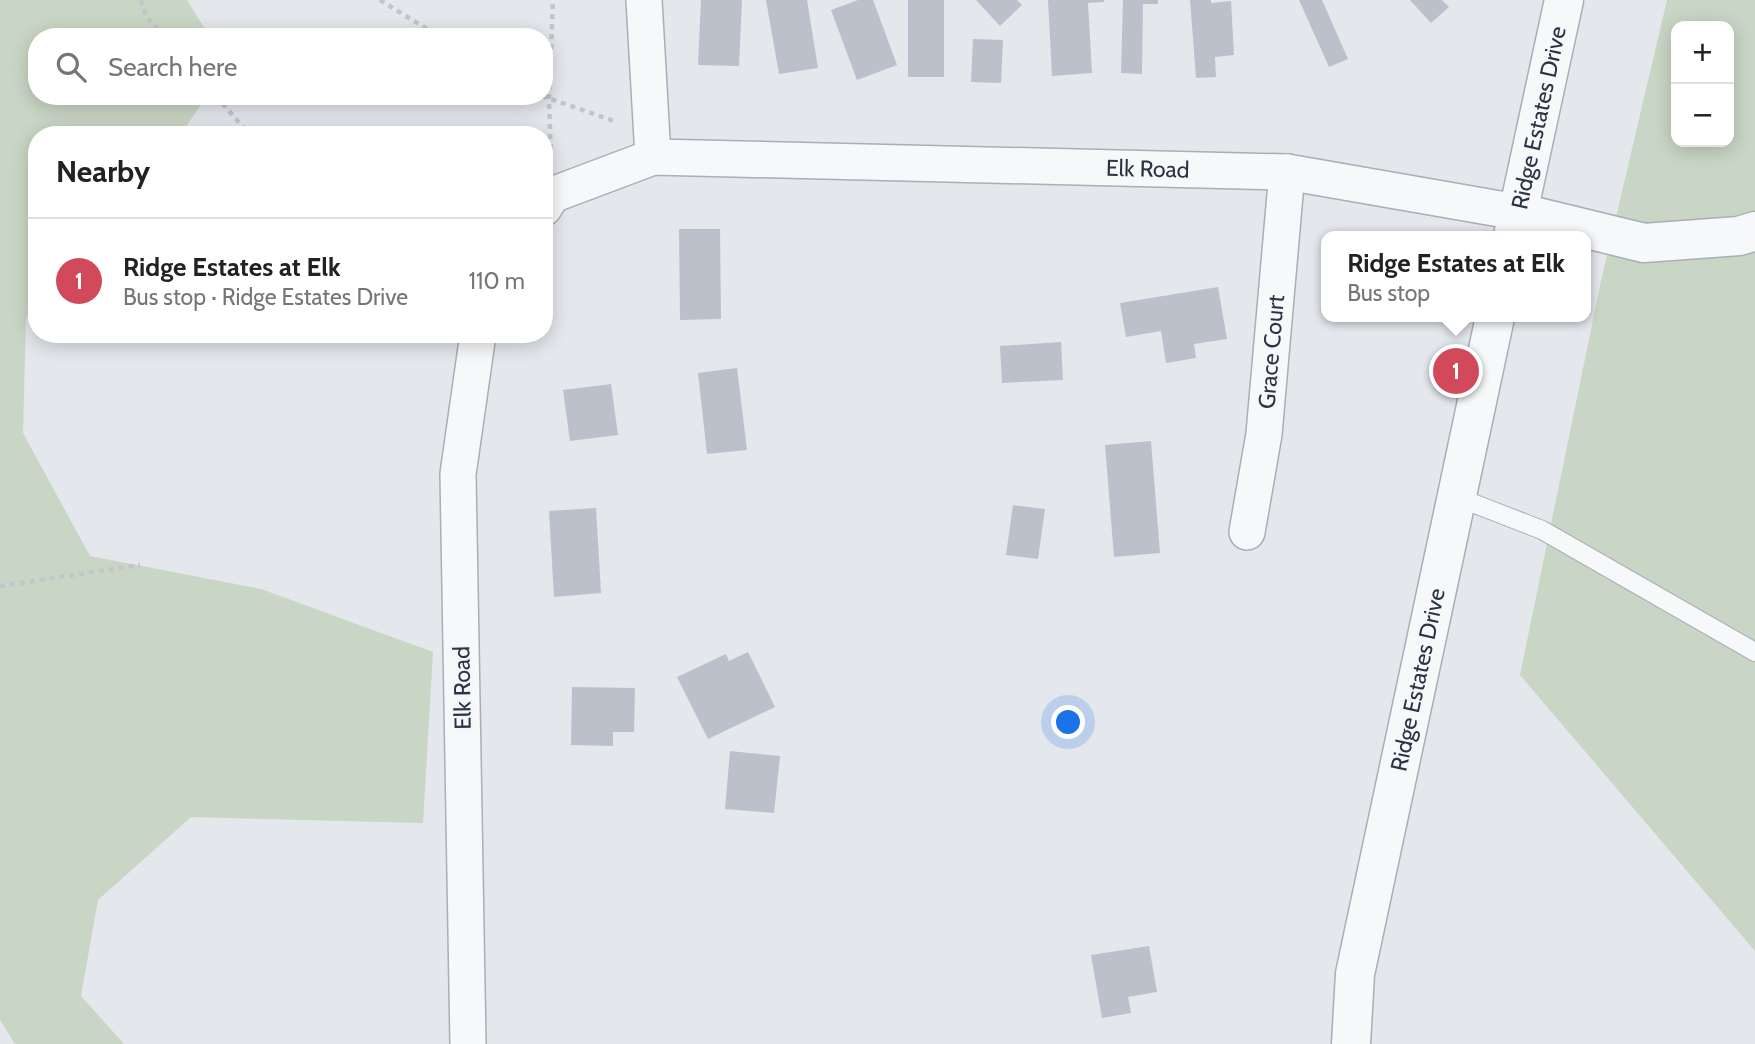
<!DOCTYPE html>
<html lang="en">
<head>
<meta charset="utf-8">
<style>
	:root { --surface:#fff; --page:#f6f6f6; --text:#222; --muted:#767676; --line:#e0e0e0; --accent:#d1495b }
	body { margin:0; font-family:Cabin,sans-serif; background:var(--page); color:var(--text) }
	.controls { position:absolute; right:21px; top:21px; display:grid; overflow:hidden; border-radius:14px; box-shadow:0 4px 18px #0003 }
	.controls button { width:63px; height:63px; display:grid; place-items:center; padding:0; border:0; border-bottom:2px solid var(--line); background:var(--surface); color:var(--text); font:35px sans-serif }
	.you { position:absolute; left:1069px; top:723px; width:24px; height:24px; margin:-18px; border:5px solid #fff; border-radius:50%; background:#1a73e8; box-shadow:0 0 0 10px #1a73e833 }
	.badge { display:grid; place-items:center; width:46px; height:46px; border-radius:50%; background:var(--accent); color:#fff; font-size:23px; font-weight:700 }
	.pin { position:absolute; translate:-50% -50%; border:4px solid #fff; box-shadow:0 2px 7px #0006 }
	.popup { position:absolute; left:1321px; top:231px; width:270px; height:91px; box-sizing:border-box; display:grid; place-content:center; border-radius:14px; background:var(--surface); filter:drop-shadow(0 2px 5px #0005); font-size:23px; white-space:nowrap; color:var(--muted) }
	.popup b { font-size:26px; color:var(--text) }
	.popup::after { content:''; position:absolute; left:50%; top:100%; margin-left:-14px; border:14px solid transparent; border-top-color:var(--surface) }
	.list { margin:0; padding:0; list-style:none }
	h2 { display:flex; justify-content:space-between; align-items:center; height:91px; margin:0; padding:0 28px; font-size:30px }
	h2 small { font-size:23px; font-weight:400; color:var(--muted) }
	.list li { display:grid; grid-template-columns:46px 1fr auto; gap:21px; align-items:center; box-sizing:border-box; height:126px; padding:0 28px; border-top:2px solid var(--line) }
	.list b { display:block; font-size:26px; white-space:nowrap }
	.list p { margin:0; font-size:23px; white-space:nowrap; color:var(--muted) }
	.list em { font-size:23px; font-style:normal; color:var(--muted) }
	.icon { flex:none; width:38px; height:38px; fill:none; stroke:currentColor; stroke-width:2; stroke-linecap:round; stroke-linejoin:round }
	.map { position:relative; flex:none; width:1755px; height:1044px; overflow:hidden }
	.search { position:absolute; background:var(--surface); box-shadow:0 4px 18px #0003; left:28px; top:28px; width:525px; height:77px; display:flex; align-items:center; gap:18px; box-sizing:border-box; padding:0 24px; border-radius:28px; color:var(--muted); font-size:26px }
	.panel { position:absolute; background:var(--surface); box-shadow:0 4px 18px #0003; left:28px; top:126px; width:525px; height:217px; border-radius:28px }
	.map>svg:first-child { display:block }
	.green { fill:#c9d6c5; fill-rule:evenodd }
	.building { fill:#bbc0ca }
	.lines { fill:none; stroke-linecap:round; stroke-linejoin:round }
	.service-casing { stroke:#a9aeb7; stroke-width:20 }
	.minor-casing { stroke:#a9aeb7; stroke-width:38 }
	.tertiary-casing { stroke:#a9aeb7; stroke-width:41 }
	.path { stroke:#c2c5cb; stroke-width:4.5; stroke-dasharray:5 5; stroke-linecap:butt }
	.service { stroke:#f7f8fa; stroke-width:18 }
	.minor { stroke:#f7f8fa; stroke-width:35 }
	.tertiary { stroke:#f7f8fa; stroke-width:38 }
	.labels { text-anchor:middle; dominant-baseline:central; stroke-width:5; stroke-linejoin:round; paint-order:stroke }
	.street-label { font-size:23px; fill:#2b3445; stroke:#f4f6f9 }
</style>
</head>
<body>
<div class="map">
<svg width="1755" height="1044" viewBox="0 0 1755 1044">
	<rect width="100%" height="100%" fill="#e4e7ec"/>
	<g class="green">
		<path d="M 0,0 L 187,0 L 210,37 L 37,37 L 37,96 L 207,96 L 180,135 L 37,135 L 37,307 L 26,318 L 23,433 L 90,556 L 261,589 L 433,652 L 423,823 L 191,817 L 98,900 L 81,996 L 124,1044 L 15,1044 L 0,1020 Z"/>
		<path d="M 1667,0 L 1755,0 L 1755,951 L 1520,675 L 1601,281 ZM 1676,26 L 1729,26 L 1729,142 L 1676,142 Z"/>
	</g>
	<g class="building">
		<path d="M 701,0 L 742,0 L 739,66 L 698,65 Z"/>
		<path d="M 766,0 L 807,0 L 818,68 L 779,74 Z"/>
		<path d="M 858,0 L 873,0 L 897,65 L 857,80 L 831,10 Z"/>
		<rect x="908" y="0" width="36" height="77"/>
		<path d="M 976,0 L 1017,0 L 1022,5 L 1000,26 Z"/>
		<path d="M 1048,0 L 1104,0 L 1104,2 L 1088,3 L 1092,73 L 1052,76 Z"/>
		<path d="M 1123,0 L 1158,0 L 1158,4 L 1143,4 L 1142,74 L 1121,73 Z"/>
		<path d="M 1190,0 L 1211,0 L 1211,3 L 1231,1 L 1234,55 L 1215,57 L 1216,77 L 1196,78 Z"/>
		<path d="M 1299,0 L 1322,0 L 1348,59 L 1329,67 Z"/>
		<path d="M 1410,0 L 1442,0 L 1449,7 L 1431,23 Z"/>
		<path d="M 973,39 L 1003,40 L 1001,83 L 971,82 Z"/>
		<path d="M 679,229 L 720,229 L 721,319 L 680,320 Z"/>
		<path d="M 1218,287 L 1227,339 L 1194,344 L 1196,358 L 1166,363 L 1161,331 L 1126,337 L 1120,303 Z"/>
		<path d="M 1061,342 L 1063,380 L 1002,383 L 1000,346 Z"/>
		<path d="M 737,368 L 747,450 L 707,454 L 698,373 Z"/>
		<path d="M 611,384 L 618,435 L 570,441 L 563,390 Z"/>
		<path d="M 1151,441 L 1160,553 L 1114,557 L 1105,445 Z"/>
		<path d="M 1013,505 L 1045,509 L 1038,559 L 1006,555 Z"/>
		<path d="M 596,508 L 601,593 L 554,597 L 549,511 Z"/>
		<path d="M 748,652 L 775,707 L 708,739 L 677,677 L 726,654 L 729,661 Z"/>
		<path d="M 572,687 L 635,688 L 634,732 L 613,732 L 613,746 L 571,745 Z"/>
		<path d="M 730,751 L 780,756 L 774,813 L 725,809 Z"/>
		<path d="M 1149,946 L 1157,992 L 1128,997 L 1131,1013 L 1102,1018 L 1091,955 Z"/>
	</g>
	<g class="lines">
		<defs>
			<path id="service" d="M 1457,497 L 1542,530 L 1755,652"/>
			<g id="minor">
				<path d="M 644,0 L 653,157"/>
				<path id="s1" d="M 544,208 L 552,195 L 653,157 L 1287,172 L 1517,212"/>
				<path id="s2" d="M 1247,532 L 1264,434 L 1287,172"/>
				<path d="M 468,1044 L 458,474 L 478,334"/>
			</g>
			<g id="tertiary">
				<path d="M 1517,212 L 1644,243 L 1739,236 L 1755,231"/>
				<path id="s3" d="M 1513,236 L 1564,0"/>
				<path id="s4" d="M 1351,1044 L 1355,974 L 1495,317"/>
			</g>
		</defs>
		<use href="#service" class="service-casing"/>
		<use href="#minor" class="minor-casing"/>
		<use href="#tertiary" class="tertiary-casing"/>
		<g class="path">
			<path d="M 141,0 L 146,16 L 164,37"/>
			<path d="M 380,0 L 440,37"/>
			<path d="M 216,96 L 250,135"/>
			<path d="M 542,96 L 617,122"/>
			<path d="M 551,159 L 549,100 L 553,0"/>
			<path d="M 0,586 L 140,565"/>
		</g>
		<use href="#service" class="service"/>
		<use href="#minor" class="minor"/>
		<use href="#tertiary" class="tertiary"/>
	</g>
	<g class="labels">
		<g class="street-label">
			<text stroke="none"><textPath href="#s3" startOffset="121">Ridge Estates Drive</textPath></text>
			<text stroke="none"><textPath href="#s1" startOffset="618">Elk Road</textPath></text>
			<text stroke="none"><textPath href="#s2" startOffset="182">Grace Court</textPath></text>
			<text stroke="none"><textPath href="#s4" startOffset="371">Ridge Estates Drive</textPath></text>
			<text transform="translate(462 688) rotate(-91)">Elk Road</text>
		</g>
	</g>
</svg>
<div class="controls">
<button>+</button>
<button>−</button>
</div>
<div class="you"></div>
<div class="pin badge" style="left:1456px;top:371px">1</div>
<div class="popup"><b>Ridge Estates at Elk</b>Bus stop</div>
<div class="search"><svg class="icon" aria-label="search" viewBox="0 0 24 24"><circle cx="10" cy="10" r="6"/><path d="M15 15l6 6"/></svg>Search here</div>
<section class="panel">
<h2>Nearby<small></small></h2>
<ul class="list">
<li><span class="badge">1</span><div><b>Ridge Estates at Elk</b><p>Bus stop · Ridge Estates Drive</p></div><em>110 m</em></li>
</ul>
</section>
</div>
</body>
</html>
